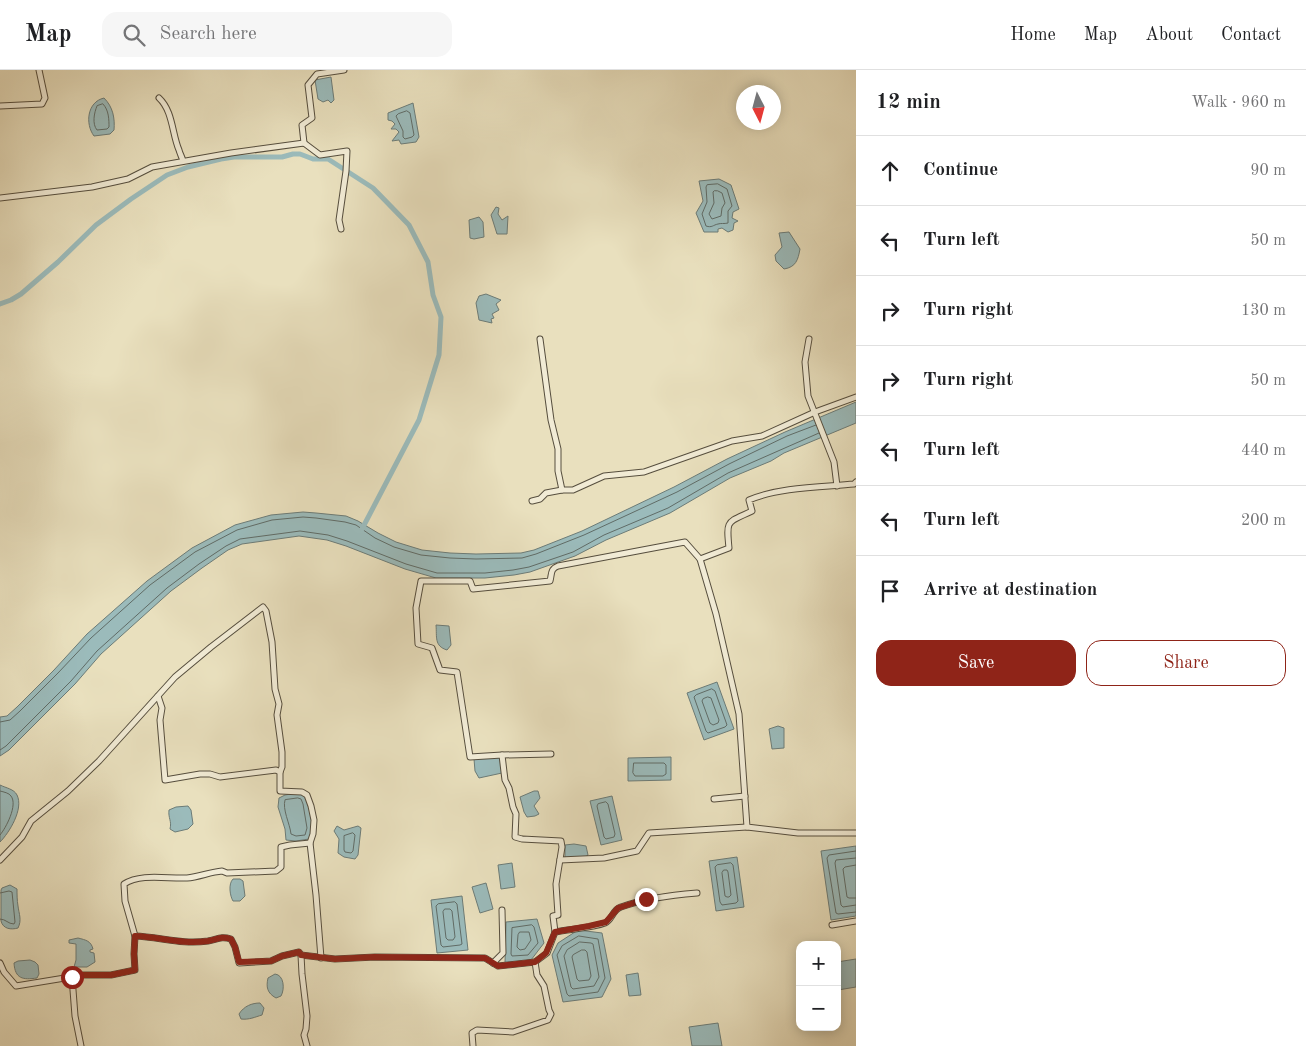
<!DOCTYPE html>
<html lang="en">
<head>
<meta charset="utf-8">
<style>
	:root { --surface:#fff; --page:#f6f6f6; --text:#202124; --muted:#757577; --line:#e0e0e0; --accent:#8f2418 }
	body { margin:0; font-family:"Old Standard TT",serif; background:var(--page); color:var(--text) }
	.controls { position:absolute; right:15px; bottom:15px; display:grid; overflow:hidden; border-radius:10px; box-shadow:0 2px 12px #0003 }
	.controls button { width:45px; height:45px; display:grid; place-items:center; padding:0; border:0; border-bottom:1px solid var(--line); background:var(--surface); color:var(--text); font:25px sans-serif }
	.compass { position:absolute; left:736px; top:15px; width:45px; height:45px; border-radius:50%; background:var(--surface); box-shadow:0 2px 12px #0003; rotate:174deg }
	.stop { position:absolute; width:15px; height:15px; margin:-11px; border:4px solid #8f2418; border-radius:50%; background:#fff }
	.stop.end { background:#8f2418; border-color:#fff; box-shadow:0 1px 5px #0008 }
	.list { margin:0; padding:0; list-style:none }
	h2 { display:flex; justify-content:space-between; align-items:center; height:65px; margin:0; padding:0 20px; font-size:21px }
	h2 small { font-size:16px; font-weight:400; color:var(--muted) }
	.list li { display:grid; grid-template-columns:32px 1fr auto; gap:15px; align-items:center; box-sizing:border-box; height:70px; padding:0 20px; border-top:1px solid var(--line) }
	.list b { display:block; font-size:19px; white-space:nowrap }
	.list em { font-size:16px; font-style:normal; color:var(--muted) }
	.actions { display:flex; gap:10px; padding:15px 20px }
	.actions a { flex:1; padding:11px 0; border:1px solid var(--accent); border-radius:15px; text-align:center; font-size:18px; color:var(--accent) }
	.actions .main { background:var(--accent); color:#fff }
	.icon { flex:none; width:28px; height:28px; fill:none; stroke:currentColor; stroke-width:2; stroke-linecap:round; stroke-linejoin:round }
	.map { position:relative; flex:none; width:856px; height:976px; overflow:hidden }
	header { display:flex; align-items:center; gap:30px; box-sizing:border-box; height:70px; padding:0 25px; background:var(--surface); border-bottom:1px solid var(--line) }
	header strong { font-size:24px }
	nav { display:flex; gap:28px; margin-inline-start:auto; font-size:18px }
	.search { width:350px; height:45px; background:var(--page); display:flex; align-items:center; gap:12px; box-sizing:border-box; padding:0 18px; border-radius:15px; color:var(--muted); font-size:19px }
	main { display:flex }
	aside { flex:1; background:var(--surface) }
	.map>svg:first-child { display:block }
	.water { fill:#9bbbbb; stroke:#6c7c78 }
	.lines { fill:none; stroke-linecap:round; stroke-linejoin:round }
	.shore { stroke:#606c67; stroke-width:1 }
	.canal { stroke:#9bbbbb; stroke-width:5 }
	.street-casing { stroke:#564e3e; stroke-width:7 }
	.street { stroke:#f1ebd5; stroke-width:5 }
	.route { stroke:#8f2418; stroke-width:6 }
</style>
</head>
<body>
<header>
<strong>Map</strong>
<div class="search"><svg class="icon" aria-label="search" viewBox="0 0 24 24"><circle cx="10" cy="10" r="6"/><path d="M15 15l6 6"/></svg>Search here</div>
<nav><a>Home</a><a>Map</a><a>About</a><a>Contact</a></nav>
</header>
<main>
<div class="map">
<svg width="856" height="976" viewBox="0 0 856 976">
	<rect width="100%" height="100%" fill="#e9e0be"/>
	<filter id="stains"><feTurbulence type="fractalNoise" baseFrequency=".004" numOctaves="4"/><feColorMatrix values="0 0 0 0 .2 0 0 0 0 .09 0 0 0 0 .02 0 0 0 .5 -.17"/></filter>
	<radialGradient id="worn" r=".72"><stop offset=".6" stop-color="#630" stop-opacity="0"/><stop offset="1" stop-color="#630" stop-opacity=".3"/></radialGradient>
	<g class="water">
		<path d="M 331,7 L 334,30 L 331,33 L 328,30 L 323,32 L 318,29 L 315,10 Z"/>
		<path d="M 104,28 C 113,37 115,48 114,60 L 110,64 L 94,66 C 85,54 87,32 104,28 Z"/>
		<path d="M 413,33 L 419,67 L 416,72 L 401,74 L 399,70 L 392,71 L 399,62 L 396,59 L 391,59 L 395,54 L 392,51 L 388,50 L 388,43 Z"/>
		<path d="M 719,109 L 731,115 L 739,139 L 733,142 L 732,148 L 738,151 L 734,153 L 733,160 L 728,162 L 722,158 L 718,159 L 718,162 L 704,162 L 696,143 L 703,131 L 699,111 Z"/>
		<path d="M 496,137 L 499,138 L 498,144 L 502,150 L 508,146 L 507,164 L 497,164 L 491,145 Z"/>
		<path d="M 479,147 L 483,152 L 484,167 L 474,169 L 470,168 L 469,150 Z"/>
		<path d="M 789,162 L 800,179 C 798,190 796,197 784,199 L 776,191 L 775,185 L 782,177 L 779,163 Z"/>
		<path d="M 486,224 L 501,230 L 496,234 L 499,240 L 492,244 L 494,248 L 491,249 L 492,253 L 479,250 L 476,233 L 479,226 Z"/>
		<path d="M 856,332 L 856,353 L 784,383 L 771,391 L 730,408 L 670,443 L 606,470 L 575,486 L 530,502 L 514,505 L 485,508 L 436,508 L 405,499 L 346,476 L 327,470 L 299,466 L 242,474 L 228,480 L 202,498 L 171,521 L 101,584 L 75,614 L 9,680 L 0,686 L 0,647 L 7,646 L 17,637 L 54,600 L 87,564 L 147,511 L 192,478 L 235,455 L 271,445 L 303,442 L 316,443 L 346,446 L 358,451 L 378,463 L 396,472 L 422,480 L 450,483 L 476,484 L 521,483 L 534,480 L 582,461 L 674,417 L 727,389 L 785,362 Z"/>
		<path d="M 436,555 L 449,556 L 451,575 L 447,580 C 434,576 437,567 436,555 Z"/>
		<path d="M 717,612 L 734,659 L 704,670 L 687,623 Z"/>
		<path d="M 778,656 L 784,658 L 784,678 L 772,679 L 769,659 Z"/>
		<path d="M 500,687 L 502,703 L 479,708 L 475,701 L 474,689 Z"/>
		<path d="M 671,687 L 671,710 L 628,711 L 628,688 Z"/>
		<path d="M 0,715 C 6,718 14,719 17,725 C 24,739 9,763 0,772 Z"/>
		<path d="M 534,721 L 538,721 L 540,728 L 534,736 L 539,744 L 535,746 L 527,747 L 524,742 L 520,727 Z"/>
		<path d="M 297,723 L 304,724 C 308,732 312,748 312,757 C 313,761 311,765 309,769 L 296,771 L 286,770 L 285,759 L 278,737 L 279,728 L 285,725 Z"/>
		<path d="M 612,726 L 622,770 L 601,775 L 590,731 Z"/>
		<path d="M 188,736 L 191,740 L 193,754 L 188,759 L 175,762 L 170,759 C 172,751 168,748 169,740 L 176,737 Z"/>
		<path d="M 337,756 L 344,760 L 358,756 L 361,758 L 358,785 L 355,789 L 344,787 L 338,783 L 339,769 L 334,761 Z"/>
		<path d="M 574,774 L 586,776 L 588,785 L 584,788 L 565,788 L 565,775 Z"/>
		<path d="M 856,776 L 856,846 L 831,850 L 821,781 Z"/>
		<path d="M 737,787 L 744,837 L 716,841 L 709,791 Z"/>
		<path d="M 512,793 L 515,817 L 501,819 L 498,795 Z"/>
		<path d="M 233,809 L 240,809 L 243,811 L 245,826 L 240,831 L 233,831 C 230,826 228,814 233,809 Z"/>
		<path d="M 486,813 L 493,839 L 480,843 L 472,817 Z"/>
		<path d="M 10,815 L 17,819 C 17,824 17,830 18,836 C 19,844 22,850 18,858 C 11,860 3,859 1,851 L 1,820 L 2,818 Z"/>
		<path d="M 462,826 L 468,880 L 437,883 L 431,830 Z"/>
		<path d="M 537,849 L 544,873 L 531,890 L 505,893 L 506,852 Z"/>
		<path d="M 578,860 L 602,863 L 611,909 L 602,927 L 563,932 L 552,885 L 558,873 Z"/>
		<path d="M 78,868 C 86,870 91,871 93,879 L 90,880 L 90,882 L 94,883 L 95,892 L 87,897 L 74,897 L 76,890 L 76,874 L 69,873 L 69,870 Z"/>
		<path d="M 856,889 L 856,917 L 838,920 L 837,892 Z"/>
		<path d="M 30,890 L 35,892 L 38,895 L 39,904 L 37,908 C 23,910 15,909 14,893 L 18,891 Z"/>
		<path d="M 638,903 L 641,925 L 629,926 L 626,905 Z"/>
		<path d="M 275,904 C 284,905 285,919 281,926 L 276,928 C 267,923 266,917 268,908 Z"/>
		<path d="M 260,933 L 264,938 L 262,945 C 255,947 249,950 241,949 L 239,944 C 244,936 252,933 260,933 Z"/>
		<path d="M 718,953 L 722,976 L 692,976 L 689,957 Z"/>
	</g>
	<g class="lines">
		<g class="shore">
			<path d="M 103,34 C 109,40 109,50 109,57 L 107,59 L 97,60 C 92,54 94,43 97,36 Z"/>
			<path d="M 407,41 L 410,43 L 414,65 L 412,67 L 405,69 L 403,67 L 403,61 L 396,46 L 398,44 Z"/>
			<path d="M 718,114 L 727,119 L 732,136 L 728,141 L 728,153 C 724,154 721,153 718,154 C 713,155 712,158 706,156 L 702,144 L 707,132 L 706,117 L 707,115 Z"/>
			<path d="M 718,121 L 722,123 L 725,133 L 722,138 L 721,146 L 712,149 L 709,144 L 714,133 L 713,122 L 714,121 Z"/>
			<path d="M 712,619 L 715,621 L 727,655 L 725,657 L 708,663 L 706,661 L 694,627 L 696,625 Z"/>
			<path d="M 708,627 L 711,628 L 719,650 L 718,653 L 713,655 L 710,653 L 702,631 L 703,629 Z"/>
			<path d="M 0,652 L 10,650 L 20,641 L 58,603 L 91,568 L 150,515 L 195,482 L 237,460 L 272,450 L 303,447 L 316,448 L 345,452 L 356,455 L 375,468 L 394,477 L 421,485 L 450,488 L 476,489 L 522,488 L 536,484 L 584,465 L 677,422 L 729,394 L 787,366 L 816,355"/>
			<path d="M 0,680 L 6,676 L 71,611 L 97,581 L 167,518 L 199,494 L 226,476 L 240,469 L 300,461 L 328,465 L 347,471 L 406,494 L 437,503 L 485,503 L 513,500 L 529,497 L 573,482 L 604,465 L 668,438 L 728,403 L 819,363"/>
			<path d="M 634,693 L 664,693 L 666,695 L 666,704 L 663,706 L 635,706 L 633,703 Z"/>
			<path d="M 0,721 C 4,722 9,723 11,726 C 18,735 6,758 0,765"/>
			<path d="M 298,728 L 301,729 L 303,734 L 307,758 L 305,765 L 296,766 L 291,764 C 290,754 282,739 285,730 Z"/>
			<path d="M 606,732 L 608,734 L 615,764 L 614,767 L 606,769 L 604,767 L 597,736 L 598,734 Z"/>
			<path d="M 353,763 L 355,765 L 353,781 L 351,783 L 345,782 L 344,780 L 344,766 Z"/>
			<path d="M 856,781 L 829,785 L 827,788 L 836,843 L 838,844 L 856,842"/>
			<path d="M 856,788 L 836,790 L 835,793 L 841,835 L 843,837 L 856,835"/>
			<path d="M 731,793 L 733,795 L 738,831 L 736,833 L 722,835 L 720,832 L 715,797 L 717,795 Z"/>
			<path d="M 856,795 L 845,797 L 843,799 L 847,827 L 849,828 L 856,828"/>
			<path d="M 724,800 L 727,800 L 728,802 L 731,825 L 729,827 L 727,827 L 725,826 L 722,803 Z"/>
			<path d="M 0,823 L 9,821 L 12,822 L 15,852 L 14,854 C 8,854 6,849 0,849"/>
			<path d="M 455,832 L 457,834 L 462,874 L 460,875 L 443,877 L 441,875 L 436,836 L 438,834 Z"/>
			<path d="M 445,839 L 450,839 L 452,841 L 455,867 L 453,870 L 448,870 L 446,868 L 443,842 Z"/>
			<path d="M 532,855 L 534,857 L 538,873 L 528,885 L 512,886 L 511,884 L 512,858 Z"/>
			<path d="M 520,862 L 529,862 L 531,870 L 525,879 L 520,880 L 517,877 L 518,865 Z"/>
			<path d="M 579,866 L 598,869 L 605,908 L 598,922 L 569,926 L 567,924 L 557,885 L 562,876 Z"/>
			<path d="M 580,872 L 591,873 L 593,874 L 599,907 L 594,916 L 573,919 L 571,917 L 564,886 L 567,880 Z"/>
			<path d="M 582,880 L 585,880 L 587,882 L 591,906 L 589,910 L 579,911 L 577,909 L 572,887 L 573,885 Z"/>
		</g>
		<path class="canal" d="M 0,234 L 11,230 L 21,224 L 58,192 L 96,155 L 131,129 L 167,105 L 188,97 L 221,89 L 234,87 L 282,87 L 293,84 L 300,84 L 313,89 L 328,89 L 373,118 L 409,155 L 428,192 L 433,225 L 441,247 L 439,285 L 419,350 L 362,459"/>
		<defs>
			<g id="street">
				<path d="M 159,28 C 173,41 172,64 179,80 C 180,84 182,87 183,91"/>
				<path d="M 0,36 L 42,34 L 45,28 L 39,0"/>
				<path d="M 304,73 L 302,55 L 312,48 L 308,15 L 317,4 L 344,0"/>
				<path d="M 0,128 L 92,117 L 128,109 L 152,97 L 231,83 L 304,73 L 320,85 L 347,81 L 346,101 L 339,150 L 341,159"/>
				<path d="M 540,269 L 551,350 L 558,379 L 558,401 L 562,420 L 573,420 L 604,406 L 644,402 L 732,371 L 762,366 L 815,342 L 856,327"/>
				<path d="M 809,269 L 805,292 L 808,326 L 834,392 L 837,416"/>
				<path d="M 532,431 L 540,429 L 546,423 L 562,420"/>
				<path d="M 700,489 L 716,544 L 739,644 L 747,757 L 798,763 L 856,763"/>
				<path d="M 158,626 L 162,638 L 160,650 L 165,710 L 200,704 L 210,704 L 220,707 L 276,700 L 280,702 L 280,721 L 302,722 L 307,725 L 311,736 L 314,750 L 313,764 L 310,773 L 316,825 L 321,888"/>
				<path d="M 502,685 L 551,684"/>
				<path d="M 714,729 L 745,726"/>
				<path d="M 0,790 L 22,767 L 31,751 L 68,721 L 99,691 L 175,607 L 211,577 L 263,537 L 266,541 L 272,572 L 275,619 L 279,634 L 277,645 L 282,682 L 282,697 L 280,702"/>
				<path d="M 560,790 L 604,788 L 637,781 L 649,763 L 747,757"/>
				<path d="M 832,855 L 856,851"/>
				<path d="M 555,862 C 569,859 592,858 605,853 C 612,850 613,839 621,837 C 646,828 671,825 697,823"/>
				<path d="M 135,866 L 125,831 L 124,814 C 141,803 167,809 187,808 C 199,807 210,802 222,801 L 227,803 L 276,801 L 281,797 L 281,777 L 290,775 L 310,773"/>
				<path d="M 535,892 L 547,883 L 555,862 L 553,846 L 558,845 L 556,814 L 562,777 L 561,771 L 522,769 L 515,767 L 516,744 L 513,737 L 509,718 L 505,710 L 504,702 L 502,685 L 470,687 L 457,602 L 440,600 L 432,578 L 418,574 L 416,538 L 421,511 L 470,511 L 473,519 L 550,511 C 552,504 550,499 558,496 L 685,472 L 700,489 L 729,478 C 726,449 727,453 752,441 L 749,430 C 779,417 822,417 854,414 L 856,412"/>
				<path d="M 0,893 L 4,902 L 16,916 L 83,905 L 111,905 L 135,900 L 134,884 L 135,866 C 160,867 182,875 208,871 C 218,869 221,866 231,869 L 235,877 L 239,893 L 271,891 L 282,886 L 299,882 L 301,885"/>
				<path d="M 493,893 L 503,883 L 502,840"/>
				<path d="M 72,907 L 75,946 L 81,976"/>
				<path d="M 307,976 L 304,965 L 306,959 L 307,946 L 302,904 L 301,885 L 335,889 L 375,887 L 485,888 L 498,896 L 535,892 L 537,905 L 544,916 L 549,940 L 551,944 L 548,950 L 513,962 L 477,960 L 472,963 L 473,976"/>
			</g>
		</defs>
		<use href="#street" class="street-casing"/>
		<use href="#street" class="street"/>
	</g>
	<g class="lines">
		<path class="route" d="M 72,907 L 83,905 L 111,905 L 135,900 L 134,884 L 135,866 C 160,867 183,875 208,871 C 218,869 221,866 231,869 L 235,877 L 239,892 L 271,891 L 282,886 L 299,882 L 301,885 L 335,889 L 374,887 L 485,888 L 498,896 L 535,892 L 546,883 L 555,862 L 589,856 L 606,852 L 618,838 L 646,829"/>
	</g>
	<rect width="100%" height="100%" filter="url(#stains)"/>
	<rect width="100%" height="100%" fill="url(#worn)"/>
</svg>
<div class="controls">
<button>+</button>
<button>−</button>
</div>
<svg class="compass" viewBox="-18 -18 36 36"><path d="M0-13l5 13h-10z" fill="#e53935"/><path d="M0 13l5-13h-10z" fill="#757577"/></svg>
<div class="stop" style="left:72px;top:907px"></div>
<div class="stop end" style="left:646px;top:829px"></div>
</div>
<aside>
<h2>12 min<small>Walk · 960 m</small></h2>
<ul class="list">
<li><svg class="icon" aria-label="ahead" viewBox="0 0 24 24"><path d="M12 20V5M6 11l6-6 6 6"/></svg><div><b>Continue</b></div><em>90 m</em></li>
<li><svg class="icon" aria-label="left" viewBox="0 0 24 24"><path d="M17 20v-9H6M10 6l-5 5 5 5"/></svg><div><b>Turn left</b></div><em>50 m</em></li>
<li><svg class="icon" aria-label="right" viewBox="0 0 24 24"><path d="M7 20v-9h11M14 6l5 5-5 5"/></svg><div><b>Turn right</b></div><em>130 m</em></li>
<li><svg class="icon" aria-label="right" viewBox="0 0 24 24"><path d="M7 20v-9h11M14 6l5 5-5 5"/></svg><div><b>Turn right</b></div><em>50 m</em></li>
<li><svg class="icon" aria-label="left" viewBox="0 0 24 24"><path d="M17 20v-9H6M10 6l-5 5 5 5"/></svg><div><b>Turn left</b></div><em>440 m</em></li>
<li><svg class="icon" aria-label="left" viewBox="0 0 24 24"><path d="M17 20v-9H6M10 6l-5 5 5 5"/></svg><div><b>Turn left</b></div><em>200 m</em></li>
<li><svg class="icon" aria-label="arrive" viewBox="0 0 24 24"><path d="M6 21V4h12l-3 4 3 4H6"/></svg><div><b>Arrive at destination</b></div></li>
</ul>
<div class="actions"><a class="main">Save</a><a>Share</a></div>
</aside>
</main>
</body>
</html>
